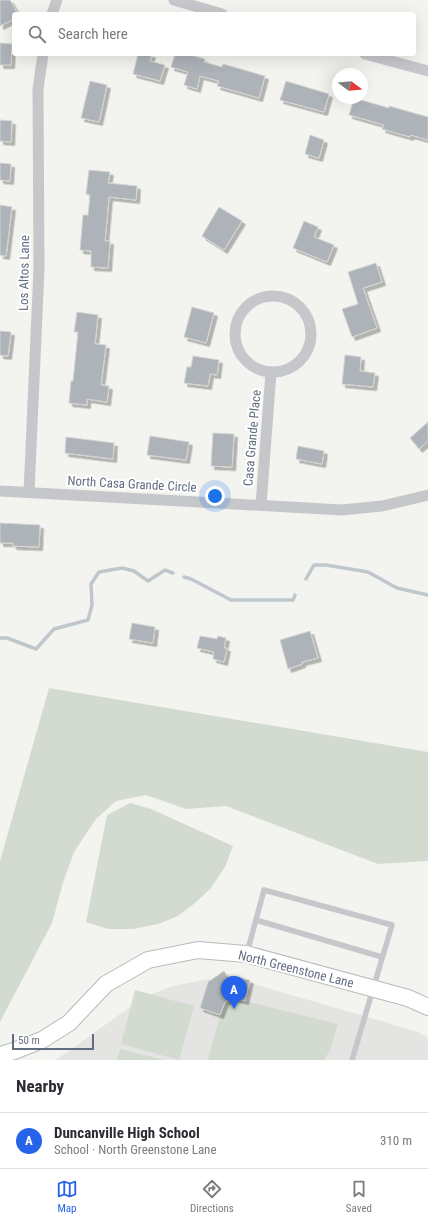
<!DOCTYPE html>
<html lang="en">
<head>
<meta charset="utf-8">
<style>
	:root { --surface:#fff; --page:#f7f7f7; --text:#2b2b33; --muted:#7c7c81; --line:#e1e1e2; --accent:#2563eb }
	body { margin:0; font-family:"Roboto Condensed",sans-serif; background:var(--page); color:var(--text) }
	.compass { position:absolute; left:332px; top:68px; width:36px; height:36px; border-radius:50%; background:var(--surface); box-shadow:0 4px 16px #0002; rotate:106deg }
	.scale { position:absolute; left:12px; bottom:10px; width:82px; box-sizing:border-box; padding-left:4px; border:2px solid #626e80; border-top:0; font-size:11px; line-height:14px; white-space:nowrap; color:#626e80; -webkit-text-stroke:3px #fff; paint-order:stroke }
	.you { position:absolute; left:215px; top:496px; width:14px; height:14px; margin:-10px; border:3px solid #fff; border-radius:50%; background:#1a73e8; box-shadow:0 0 0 6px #1a73e833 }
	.badge { display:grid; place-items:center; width:26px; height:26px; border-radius:50%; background:var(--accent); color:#fff; font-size:13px; font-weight:700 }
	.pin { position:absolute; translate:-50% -33px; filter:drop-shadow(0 1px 2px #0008) }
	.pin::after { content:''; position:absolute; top:21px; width:14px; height:12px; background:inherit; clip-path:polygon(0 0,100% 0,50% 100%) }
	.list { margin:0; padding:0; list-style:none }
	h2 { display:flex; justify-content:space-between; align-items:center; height:52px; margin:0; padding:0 16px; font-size:17px }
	h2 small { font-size:13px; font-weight:400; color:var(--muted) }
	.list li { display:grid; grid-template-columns:26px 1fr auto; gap:12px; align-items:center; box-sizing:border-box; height:56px; padding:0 16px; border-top:1px solid var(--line) }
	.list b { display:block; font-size:15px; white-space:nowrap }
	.list p { margin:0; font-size:13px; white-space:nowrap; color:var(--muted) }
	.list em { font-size:13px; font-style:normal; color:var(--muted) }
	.icon { flex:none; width:22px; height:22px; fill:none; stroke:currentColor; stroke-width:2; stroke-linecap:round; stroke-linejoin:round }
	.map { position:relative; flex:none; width:428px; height:1060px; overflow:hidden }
	.search { position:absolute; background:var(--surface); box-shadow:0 4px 16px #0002; left:12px; right:12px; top:12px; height:44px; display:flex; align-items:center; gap:10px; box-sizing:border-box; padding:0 14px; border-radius:4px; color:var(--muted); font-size:15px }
	.sheet { height:108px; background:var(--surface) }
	nav { display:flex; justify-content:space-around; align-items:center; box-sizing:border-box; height:56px; border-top:1px solid var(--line); background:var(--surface); font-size:11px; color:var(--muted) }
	nav a { display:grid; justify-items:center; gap:2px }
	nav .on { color:var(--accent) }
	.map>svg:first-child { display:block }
	.built { fill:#e4e4e3 }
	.green { fill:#d3dbd0 }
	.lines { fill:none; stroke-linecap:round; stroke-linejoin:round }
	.stream { stroke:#bfc7cd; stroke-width:3.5 }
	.building { fill:#aeb3b9; stroke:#d4d5d2; filter:url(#shadow) }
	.secondary-casing { stroke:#b7babf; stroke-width:18 }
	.lane { stroke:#c5c7cb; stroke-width:5.5 }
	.street { stroke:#c5c7cb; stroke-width:11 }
	.secondary { stroke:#fff; stroke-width:16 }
	.labels { text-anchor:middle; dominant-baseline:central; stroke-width:4; stroke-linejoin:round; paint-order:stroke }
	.street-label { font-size:13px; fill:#626e80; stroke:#fff }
</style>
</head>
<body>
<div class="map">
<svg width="428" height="1060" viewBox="0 0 428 1060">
	<defs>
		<filter id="shadow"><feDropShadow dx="3.5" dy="3.5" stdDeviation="0" flood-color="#0004"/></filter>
	</defs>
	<rect width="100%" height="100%" fill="#f3f4ef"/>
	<path class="built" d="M 206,979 L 239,980 L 378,1020 L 420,1033 L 428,1038 L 428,1060 L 56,1060 L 144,997 L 170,987 Z"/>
	<g class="green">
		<path d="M 49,688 L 428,752 L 428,861 L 378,864 L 226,806 L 186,809 L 146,795 L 116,801 L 96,819 L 74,852 L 63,883 L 52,923 L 0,1022 L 0,861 Z"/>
		<path d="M 130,803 L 151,809 L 233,846 L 225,867 L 211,888 L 194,904 L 176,917 L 158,924 L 133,929 L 108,929 L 86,922 L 107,815 Z"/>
		<path d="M 135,990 L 194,1006 L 179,1060 L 121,1044 Z"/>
		<path d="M 233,998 L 338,1024 L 330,1050 L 324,1060 L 208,1060 L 220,1015 L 225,1002 Z"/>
		<path d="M 120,1049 L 164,1060 L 117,1060 Z"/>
	</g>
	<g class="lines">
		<g class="stream">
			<path d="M 184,577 L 191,579 L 231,600 L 293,600 L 295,595"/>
			<path d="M 306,579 L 314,565 L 326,565 L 368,572 L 397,588 L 428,595"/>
			<path d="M 0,638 L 7,638 L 36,649 L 54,629 L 88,620 L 92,605 L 91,584 L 99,572 L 122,568 L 134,571 L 148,581 L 165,570 L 173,573"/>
		</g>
	</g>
	<g class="building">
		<path d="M 0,0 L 10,0 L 18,14 L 14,14 L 14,19 L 0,26 Z"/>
		<path d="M 0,43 L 12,44 L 11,65 L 0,65 Z"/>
		<path d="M 138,54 L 152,54 L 150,61 L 165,65 L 160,81 L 133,74 Z"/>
		<path d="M 175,54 L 187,54 L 205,59 L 204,62 L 222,67 L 223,64 L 265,76 L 259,98 L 217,86 L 219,81 L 200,76 L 197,89 L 184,85 L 188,72 L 171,67 Z"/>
		<path d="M 90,81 L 107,85 L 99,122 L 81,118 Z"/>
		<path d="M 286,81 L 329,94 L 324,112 L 280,100 Z"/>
		<path d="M 354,98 L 389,108 L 389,106 L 428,117 L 428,140 L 411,135 L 410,137 L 382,129 L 384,125 L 349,115 Z"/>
		<path d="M 0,120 L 12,121 L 11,142 L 0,141 Z"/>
		<path d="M 310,135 L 324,140 L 319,158 L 305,154 Z"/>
		<path d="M 0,163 L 11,164 L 10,181 L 0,180 Z"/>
		<path d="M 89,170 L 110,172 L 108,183 L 137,186 L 136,200 L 109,197 L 105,241 L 110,241 L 108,268 L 91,267 L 91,251 L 80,250 L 83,215 L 88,215 L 90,195 L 86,194 Z"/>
		<path d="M 0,205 L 12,207 L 6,256 L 0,255 Z"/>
		<path d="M 219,207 L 242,221 L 224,250 L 202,236 Z"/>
		<path d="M 304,221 L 318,227 L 314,237 L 334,245 L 327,262 L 293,248 Z"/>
		<path d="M 376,263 L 382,282 L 363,288 L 377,328 L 352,337 L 342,309 L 358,304 L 348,272 Z"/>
		<path d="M 192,307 L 214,313 L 206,343 L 184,337 Z"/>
		<path d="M 77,312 L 98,315 L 95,344 L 106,345 L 101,385 L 109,386 L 107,402 L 87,399 L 87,405 L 69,403 L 71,381 L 73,381 L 78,332 L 74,332 Z"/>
		<path d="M 0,331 L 11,332 L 8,356 L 0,355 Z"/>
		<path d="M 345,355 L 361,357 L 360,371 L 375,373 L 373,387 L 342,384 Z"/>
		<path d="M 193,356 L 219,360 L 217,375 L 210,374 L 208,386 L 184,383 L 187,367 L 191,367 Z"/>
		<path d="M 428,422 L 428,441 L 419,449 L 410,438 Z"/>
		<path d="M 213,433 L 234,434 L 232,467 L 211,466 Z"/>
		<path d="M 150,436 L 189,442 L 186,460 L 147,455 Z"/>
		<path d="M 66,437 L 114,443 L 113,459 L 65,453 Z"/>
		<path d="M 298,446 L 324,451 L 322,464 L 296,459 Z"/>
		<path d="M 0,523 L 40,525 L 39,547 L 13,546 L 13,543 L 0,543 Z"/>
		<path d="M 132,623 L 155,627 L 153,643 L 129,639 Z"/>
		<path d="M 310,631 L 318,658 L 302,662 L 302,664 L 288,669 L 280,640 Z"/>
		<path d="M 200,636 L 217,639 L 218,636 L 226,638 L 224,648 L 227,648 L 224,662 L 213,659 L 214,652 L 197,648 Z"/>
		<path d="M 224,971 L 227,976 L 250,980 L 245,1001 L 233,998 L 225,1002 L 220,1015 L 200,1008 L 208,982 Z"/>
	</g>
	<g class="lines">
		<defs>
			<path id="secondary" d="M 0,1055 L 14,1051 L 42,1040 L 69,1023 L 106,984 L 148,960 L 198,950 L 246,954 L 408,998 L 428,1007"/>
		</defs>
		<use href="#secondary" class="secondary-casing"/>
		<g class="lane">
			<path d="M 256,920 L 382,957"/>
			<path d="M 247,953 L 264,890 L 392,925 L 352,1060"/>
		</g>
		<g class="street">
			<path d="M 174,0 L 222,14"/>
			<path d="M 52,14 L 57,0"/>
			<path d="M 365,54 L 428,71"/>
			<circle cx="273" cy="334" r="38"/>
			<path d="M 0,491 L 342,510 L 382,506 L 428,495"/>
			<path d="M 29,492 L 39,269 L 38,89 L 43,54"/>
			<path d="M 261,505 L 271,372"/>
		</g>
		<use href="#secondary" class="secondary"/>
	</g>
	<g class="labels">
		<g class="street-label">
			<text transform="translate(24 273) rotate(-89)">Los Altos Lane</text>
			<text transform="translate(252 438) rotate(-85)">Casa Grande Place</text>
			<text transform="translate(132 484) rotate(3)">North Casa Grande Circle</text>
			<text transform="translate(296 969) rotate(14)">North Greenstone Lane</text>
		</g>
	</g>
</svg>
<svg class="compass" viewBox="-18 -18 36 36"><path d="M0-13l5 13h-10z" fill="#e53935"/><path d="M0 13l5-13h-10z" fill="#7c7c81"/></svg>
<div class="scale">50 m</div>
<div class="you"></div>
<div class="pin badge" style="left:234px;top:1009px">A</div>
<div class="search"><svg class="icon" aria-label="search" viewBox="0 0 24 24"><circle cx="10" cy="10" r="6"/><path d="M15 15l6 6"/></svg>Search here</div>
</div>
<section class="sheet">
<h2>Nearby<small></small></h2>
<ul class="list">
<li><span class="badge">A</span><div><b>Duncanville High School</b><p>School · North Greenstone Lane</p></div><em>310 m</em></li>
</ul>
</section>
<nav>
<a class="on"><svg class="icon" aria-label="map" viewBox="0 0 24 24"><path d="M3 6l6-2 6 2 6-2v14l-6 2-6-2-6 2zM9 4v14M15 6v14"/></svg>Map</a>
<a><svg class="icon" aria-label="directions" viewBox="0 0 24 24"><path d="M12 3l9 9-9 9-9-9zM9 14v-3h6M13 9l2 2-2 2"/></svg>Directions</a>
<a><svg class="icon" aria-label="saved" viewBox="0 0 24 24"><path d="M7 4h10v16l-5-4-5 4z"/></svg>Saved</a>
</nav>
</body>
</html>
